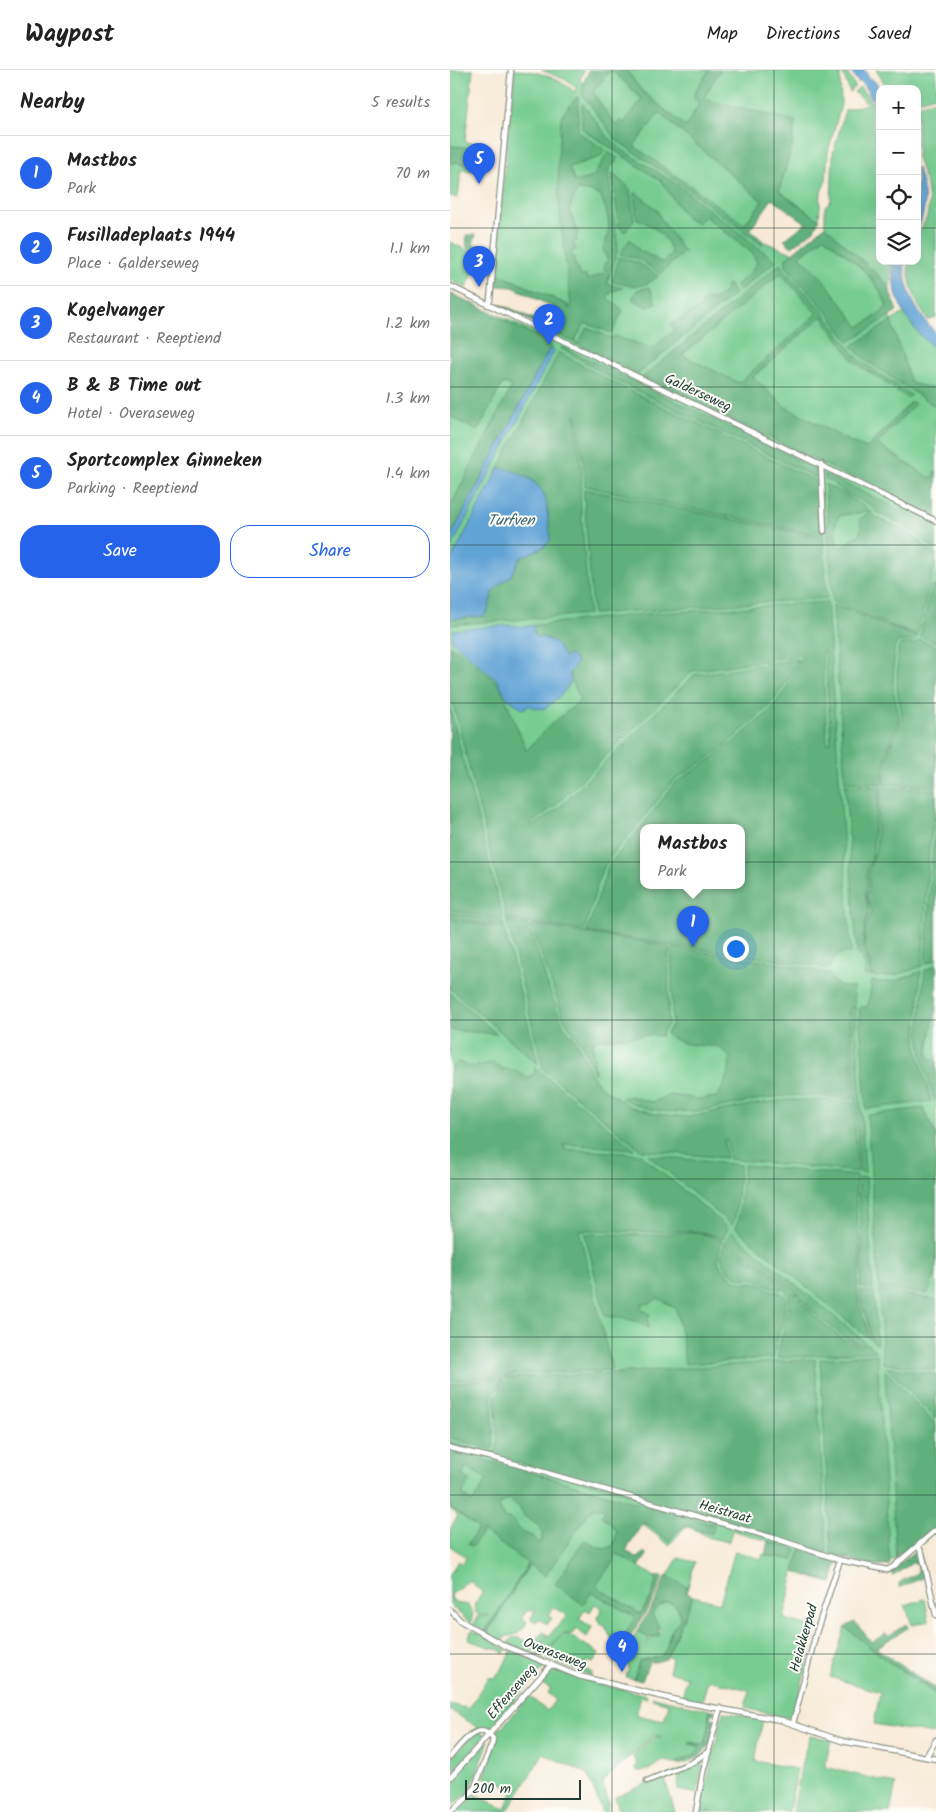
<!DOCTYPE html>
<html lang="en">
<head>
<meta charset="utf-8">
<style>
	:root { --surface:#fff; --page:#f6f6f6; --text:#222; --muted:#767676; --line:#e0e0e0; --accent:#2563eb }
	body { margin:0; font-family:Kalam,sans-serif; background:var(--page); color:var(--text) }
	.controls { position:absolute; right:15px; top:15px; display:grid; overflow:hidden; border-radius:10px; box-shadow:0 5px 20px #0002 }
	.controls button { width:45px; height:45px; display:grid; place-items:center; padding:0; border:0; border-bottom:1px solid var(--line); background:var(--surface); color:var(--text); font:25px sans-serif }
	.scale { position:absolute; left:15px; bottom:12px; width:116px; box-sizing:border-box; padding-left:5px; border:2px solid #1f3d34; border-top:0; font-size:14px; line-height:18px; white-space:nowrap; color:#1f3d34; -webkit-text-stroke:4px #fdfcf7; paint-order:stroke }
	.you { position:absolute; left:285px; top:878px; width:18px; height:18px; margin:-12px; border:4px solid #fff; border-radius:50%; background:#1a73e8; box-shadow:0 0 0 8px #1a73e833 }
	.badge { display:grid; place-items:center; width:32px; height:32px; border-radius:50%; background:var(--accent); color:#fff; font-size:16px; font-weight:700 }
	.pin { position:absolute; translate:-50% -41px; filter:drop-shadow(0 1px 2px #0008) }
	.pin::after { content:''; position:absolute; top:26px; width:18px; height:15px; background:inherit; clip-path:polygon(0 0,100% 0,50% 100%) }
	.popup { position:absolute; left:190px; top:754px; width:105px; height:65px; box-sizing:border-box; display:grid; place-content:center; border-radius:10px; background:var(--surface); filter:drop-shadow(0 1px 4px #0005); font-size:16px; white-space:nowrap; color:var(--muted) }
	.popup b { font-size:19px; color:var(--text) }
	.popup::after { content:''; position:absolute; left:50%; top:100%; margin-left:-10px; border:10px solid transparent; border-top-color:var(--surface) }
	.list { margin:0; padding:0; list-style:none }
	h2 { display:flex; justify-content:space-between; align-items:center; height:65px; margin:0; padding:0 20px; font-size:21px }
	h2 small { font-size:16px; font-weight:400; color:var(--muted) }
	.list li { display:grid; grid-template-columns:32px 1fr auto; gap:15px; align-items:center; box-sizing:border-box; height:75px; padding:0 20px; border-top:1px solid var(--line) }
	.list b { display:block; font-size:19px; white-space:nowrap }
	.list p { margin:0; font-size:16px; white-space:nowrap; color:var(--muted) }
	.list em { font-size:16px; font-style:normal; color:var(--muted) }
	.actions { display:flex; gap:10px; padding:15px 20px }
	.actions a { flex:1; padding:11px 0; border:1px solid var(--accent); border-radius:20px; text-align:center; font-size:18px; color:var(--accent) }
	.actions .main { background:var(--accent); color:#fff }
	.icon { flex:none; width:28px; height:28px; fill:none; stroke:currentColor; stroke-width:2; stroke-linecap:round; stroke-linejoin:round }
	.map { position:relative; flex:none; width:486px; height:1742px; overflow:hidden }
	header { display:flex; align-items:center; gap:30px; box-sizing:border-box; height:70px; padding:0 25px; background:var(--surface); border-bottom:1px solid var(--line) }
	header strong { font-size:24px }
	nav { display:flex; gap:28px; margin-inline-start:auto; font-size:18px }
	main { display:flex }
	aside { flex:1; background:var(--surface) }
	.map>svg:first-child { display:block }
	.green { fill:#76cc91; stroke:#4a8462; fill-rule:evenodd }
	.forest { fill:#60b07b; stroke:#407658; fill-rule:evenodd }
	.water { fill:#61a3d5; stroke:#407084 }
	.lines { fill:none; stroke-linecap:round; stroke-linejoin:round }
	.minor-casing { stroke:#8c9486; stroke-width:7 }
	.minor { stroke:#fff; stroke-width:4.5 }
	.grid { fill:none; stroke:#1f3d34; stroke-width:1; stroke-opacity:0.55 }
	.labels { text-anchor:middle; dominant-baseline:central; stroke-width:4; stroke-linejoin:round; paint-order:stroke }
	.street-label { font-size:14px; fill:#1f3d34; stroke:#fdfcf7 }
	.water-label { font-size:15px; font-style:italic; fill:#36616c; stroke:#fdfcf7 }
</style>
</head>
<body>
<header>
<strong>Waypost</strong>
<nav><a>Map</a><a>Directions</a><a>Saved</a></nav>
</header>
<main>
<aside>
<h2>Nearby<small>5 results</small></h2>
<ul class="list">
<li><span class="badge">1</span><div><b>Mastbos</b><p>Park</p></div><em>70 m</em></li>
<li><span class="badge">2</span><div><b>Fusilladeplaats 1944</b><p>Place · Galderseweg</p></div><em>1.1 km</em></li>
<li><span class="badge">3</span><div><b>Kogelvanger</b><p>Restaurant · Reeptiend</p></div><em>1.2 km</em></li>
<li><span class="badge">4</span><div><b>B &amp; B Time out</b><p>Hotel · Overaseweg</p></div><em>1.3 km</em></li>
<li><span class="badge">5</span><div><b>Sportcomplex Ginneken</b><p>Parking · Reeptiend</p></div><em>1.4 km</em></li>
</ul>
<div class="actions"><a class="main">Save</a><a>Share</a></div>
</aside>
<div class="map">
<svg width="486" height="1742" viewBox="0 0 486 1742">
	<rect width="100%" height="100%" fill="#fdfcf7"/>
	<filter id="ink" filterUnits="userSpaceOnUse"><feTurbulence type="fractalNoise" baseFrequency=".02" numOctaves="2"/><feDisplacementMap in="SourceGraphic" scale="10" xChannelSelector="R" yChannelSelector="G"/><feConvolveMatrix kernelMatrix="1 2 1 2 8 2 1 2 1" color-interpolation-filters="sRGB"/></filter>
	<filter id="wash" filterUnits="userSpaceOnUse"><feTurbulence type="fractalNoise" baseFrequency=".0096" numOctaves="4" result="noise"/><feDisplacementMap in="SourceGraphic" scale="20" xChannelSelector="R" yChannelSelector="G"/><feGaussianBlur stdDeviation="1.12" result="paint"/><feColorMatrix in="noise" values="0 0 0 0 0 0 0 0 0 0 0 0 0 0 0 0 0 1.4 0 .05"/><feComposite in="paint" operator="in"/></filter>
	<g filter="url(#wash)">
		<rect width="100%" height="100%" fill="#f8ead7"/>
		<g class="green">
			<path d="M 0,0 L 23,0 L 15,72 L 31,73 L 30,102 L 11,100 L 8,128 L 0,126 L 0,93 L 7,92 L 17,96 L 27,91 L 28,78 L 0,76 Z"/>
			<path d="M 65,0 C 85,0 110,8 125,22 L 126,18 L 118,11 L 92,0 L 134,0 L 130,10 L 149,33 L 143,21 L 160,0 L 170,6 L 192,29 L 189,33 L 203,30 L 191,20 L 176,0 L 259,0 L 244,24 L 254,27 L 270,0 L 395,0 L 405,16 L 400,22 L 392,1 L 390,2 L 391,35 L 378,82 L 376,110 L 371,122 L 369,150 L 329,122 L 342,75 L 345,51 L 338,50 L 313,134 L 311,133 L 294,155 L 202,90 L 312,171 L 350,186 L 374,167 C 393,183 418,199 431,221 C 436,231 437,240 441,251 L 454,243 L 464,258 L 486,279 L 486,1460 L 463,1478 L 432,1496 L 388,1487 L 382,1514 L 345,1502 L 346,1494 L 334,1549 L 366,1558 L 343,1649 L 295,1638 L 299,1620 L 258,1610 L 252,1632 L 232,1627 L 237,1607 L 219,1602 L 222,1589 L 217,1586 L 243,1526 L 270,1533 L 285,1481 L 311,1489 L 313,1484 L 323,1487 L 328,1486 L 325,1473 L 282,1460 L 279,1472 L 260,1468 L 237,1455 L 219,1475 L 191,1453 L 170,1484 L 205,1507 L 206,1510 L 202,1525 L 190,1544 L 143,1522 L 185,1547 L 174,1566 L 170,1565 L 161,1568 L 155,1556 L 150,1554 L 147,1548 L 152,1538 L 145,1534 L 140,1542 L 135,1539 L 129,1549 L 142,1557 L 137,1567 L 126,1559 L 122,1564 L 112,1564 L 101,1576 L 94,1588 L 83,1583 L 117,1546 L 104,1537 L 98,1546 L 102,1548 L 98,1554 L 88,1549 L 86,1552 L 81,1549 L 85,1540 L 84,1539 L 81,1542 L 77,1540 L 72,1548 L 77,1552 C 72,1561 68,1566 57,1566 L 52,1571 L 37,1563 L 78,1495 L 35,1562 L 23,1555 L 27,1547 L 38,1546 L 38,1545 L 28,1545 C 21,1538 28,1529 32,1522 L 19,1510 L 9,1520 L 2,1523 L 1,1527 L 5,1533 L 18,1535 L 23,1544 L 21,1552 L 20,1553 L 0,1535 L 0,1504 L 8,1491 L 12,1494 L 16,1487 L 0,1476 L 0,1459 L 8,1445 L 0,1439 L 0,223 L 105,271 L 119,241 L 118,235 L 44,202 ZM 194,758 L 292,758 L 292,816 L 194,816 Z"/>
			<path d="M 426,0 L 486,0 L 486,26 L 467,31 L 467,19 L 438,19 Z"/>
			<path d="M 410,17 L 423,34 L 430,48 L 430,191 L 440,191 L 440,222 L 433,210 L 375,156 L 375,136 L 381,131 L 383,83 L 395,40 L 417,34 L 412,28 L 404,22 Z"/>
			<path d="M 486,30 L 486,248 L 478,250 C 465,233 458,213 458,191 L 467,191 L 467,168 L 477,147 L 479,133 L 477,116 L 467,88 L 467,35 Z"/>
			<path d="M 0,172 L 31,187 L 16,218 L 0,210 Z"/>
			<path d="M 228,1488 L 245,1492 L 238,1517 C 229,1514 225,1510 217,1507 Z"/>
			<path d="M 475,1529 L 479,1551 L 462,1555 L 455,1535 Z"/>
			<path d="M 217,1532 C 226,1533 233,1542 229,1552 C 227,1555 223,1557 221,1561 C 217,1568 219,1581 211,1586 C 205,1589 196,1588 189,1591 L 184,1609 L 176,1607 L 179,1596 L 173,1592 L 184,1575 L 181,1573 L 187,1561 L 199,1568 L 198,1572 L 211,1559 L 210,1559 L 202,1545 L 207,1537 Z"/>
			<path d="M 395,1557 L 436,1590 L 486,1624 L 486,1659 L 483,1664 L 424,1654 L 430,1622 L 380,1607 Z"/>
			<path d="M 23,1560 L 56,1579 L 54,1584 L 49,1580 L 18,1570 L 21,1561 Z"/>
			<path d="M 93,1562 L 98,1565 L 80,1583 L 57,1574 L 62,1568 C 74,1566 75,1574 84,1573 Z"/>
			<path d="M 117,1564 L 149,1583 L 143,1593 L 137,1591 L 134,1599 L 142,1602 L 142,1606 L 98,1590 C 99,1579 106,1567 117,1564 Z"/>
			<path d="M 61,1581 L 96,1595 L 38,1661 C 20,1657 12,1673 0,1686 L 0,1683 L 21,1661 L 29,1658 L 0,1640 L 0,1634 L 19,1639 L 38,1607 L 44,1608 L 52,1599 Z"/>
			<path d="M 103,1599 L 146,1613 L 197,1625 L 197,1628 L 191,1627 L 186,1645 L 214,1651 L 219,1634 L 202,1629 L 203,1627 L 260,1640 L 258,1649 L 260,1652 L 255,1675 L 240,1672 L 240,1674 L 251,1677 C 247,1684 232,1693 225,1693 C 221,1693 218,1691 213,1691 L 198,1700 L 187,1701 L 185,1697 L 188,1696 L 183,1686 L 204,1667 L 212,1667 L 204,1665 L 152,1712 L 159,1733 L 156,1742 L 152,1742 L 138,1704 L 93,1684 L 57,1742 L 6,1742 L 26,1725 L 55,1739 L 65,1718 L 34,1707 L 47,1670 L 43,1664 L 53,1656 L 79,1626 L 97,1641 L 105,1630 L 98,1623 L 101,1619 L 90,1613 Z"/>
			<path d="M 273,1642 L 313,1649 L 305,1691 L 347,1699 L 339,1742 L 250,1742 Z"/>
			<path d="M 29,1662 L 35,1664 L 35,1666 L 0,1705 L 0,1689 L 23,1664 Z"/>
			<path d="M 360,1665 L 381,1670 L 375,1697 L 446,1714 L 440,1742 L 343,1742 L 352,1692 Z"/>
			<path d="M 38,1670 L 39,1671 L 22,1715 L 17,1724 L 0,1737 L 0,1711 Z"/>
			<path d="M 253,1691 L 247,1724 L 228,1720 L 229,1705 L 215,1710 L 225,1742 L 170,1742 L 165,1727 Z"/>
		</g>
		<g class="forest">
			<path d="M 139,0 L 160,0 L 143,22 L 153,38 L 166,55 L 171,50 L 174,53 L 192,29 L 162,0 L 176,0 L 191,20 L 236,57 L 249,34 L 245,28 L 244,23 L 259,0 L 270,0 L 253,29 L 345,51 L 342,75 L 329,121 L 369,150 L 364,160 L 342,177 L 334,170 L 356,153 L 322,129 L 300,160 L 312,170 L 312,175 L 227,111 L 166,70 L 132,24 L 134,11 ZM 209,43 L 312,131 L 295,155 L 184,76 Z"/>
			<path d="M 128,26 L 128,62 L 155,80 L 150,87 L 119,97 L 125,112 L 143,107 L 158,82 L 169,89 L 159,99 L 158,103 L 168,179 L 157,214 L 173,218 L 161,222 L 157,228 L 173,240 L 162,263 L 135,253 L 124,272 L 128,274 L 136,259 L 139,258 L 163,269 L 164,266 L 202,278 L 224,261 L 221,254 L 253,237 L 251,233 L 260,228 L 262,231 L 277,220 L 275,217 L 279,214 L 285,224 L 188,304 L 48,235 L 51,234 L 105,259 L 107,258 L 113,244 L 112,242 L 63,217 L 45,216 L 43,214 L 44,202 L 118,235 L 118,239 L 121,236 L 109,135 L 108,89 L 111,48 L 115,41 ZM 127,120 L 139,121 L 151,126 C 158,145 163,158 153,178 L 158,192 L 153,194 L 156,202 L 138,210 L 136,205 L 131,207 L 123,190 L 125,188 L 120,182 L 126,180 L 123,173 L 127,171 L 126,167 L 128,164 L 119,140 Z"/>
			<path d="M 132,33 L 157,66 L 171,79 L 225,113 L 326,191 L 289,221 L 286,215 L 300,203 L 307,193 L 302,183 L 255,146 L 248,153 L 237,149 L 211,111 L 132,59 Z"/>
			<path d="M 0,76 L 28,78 L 27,91 L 21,96 L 7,92 L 0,93 Z"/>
			<path d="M 162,103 L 180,119 L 184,150 L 175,162 L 169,157 Z"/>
			<path d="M 185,122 L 207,140 L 211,149 L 234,182 L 210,204 L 189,189 L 170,184 L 180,169 L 190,181 L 196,183 L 198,185 C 205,186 207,193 214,192 L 221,184 C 221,167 200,154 187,149 L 184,124 Z"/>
			<path d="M 375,156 L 433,210 L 439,219 L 447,241 L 399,272 L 379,244 L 336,196 L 336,188 ZM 374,167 C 398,187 426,205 437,236 L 431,243 L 409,257 L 373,209 L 350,186 Z"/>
			<path d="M 16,165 L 26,165 L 23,174 L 42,179 L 41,194 L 30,192 L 32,185 L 17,178 Z"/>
			<path d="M 169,187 L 189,193 L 208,206 C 193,220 180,216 162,212 Z"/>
			<path d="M 330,194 L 373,242 L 404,284 L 412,292 L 461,325 L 458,328 L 410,296 L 403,290 L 372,246 L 303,307 L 334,336 L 399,371 L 417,378 L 462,331 L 465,334 L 427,374 L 480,408 L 486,401 L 486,448 L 193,307 ZM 331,203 L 367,244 L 289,313 L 232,285 Z"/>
			<path d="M 199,217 L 206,233 L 197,237 L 182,229 L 187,220 Z"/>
			<path d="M 0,224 L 96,271 L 104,281 L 100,278 L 0,468 L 0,437 L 61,318 L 59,314 L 52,314 L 28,361 L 0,346 Z"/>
			<path d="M 441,251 L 461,313 L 486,319 L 486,337 L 414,289 L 402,276 Z"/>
			<path d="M 112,277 L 368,399 L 369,409 L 161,308 L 111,278 Z"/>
			<path d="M 109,282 L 160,311 L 370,413 L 377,528 L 143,544 L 134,427 L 134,419 L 364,466 L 363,464 L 135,416 L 135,404 L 127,345 L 125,344 L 132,404 L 130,427 L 139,544 L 0,555 L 0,549 L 34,546 L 38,540 L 43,521 L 49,514 L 61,506 L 70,488 L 96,476 C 102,453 100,417 75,406 C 73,405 70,405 67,404 C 60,401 57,399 49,398 Z"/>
			<path d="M 374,404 L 486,456 L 486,480 L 463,461 L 428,443 L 419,434 L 395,423 L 382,412 L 375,409 Z"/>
			<path d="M 375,414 L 416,437 L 426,447 L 461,464 L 484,483 L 486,488 L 467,566 L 383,532 ZM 416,440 L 418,443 L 409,450 L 412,457 L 409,465 L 403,468 L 396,476 L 392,477 L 387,475 L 385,458 L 388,447 C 397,442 406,446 416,440 Z"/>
			<path d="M 482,516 L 486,517 L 486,572 L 470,567 Z"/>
			<path d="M 377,532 L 401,883 C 390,881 382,887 380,898 L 137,862 L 159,794 L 184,766 L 225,713 L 272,682 L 321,640 L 341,611 L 352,585 L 242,601 L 107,734 L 82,753 L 82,757 L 110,737 L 244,605 L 348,589 L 338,610 L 318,637 L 270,680 L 223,711 L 181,763 L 160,787 L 151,802 L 134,861 L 57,849 L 0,621 L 0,576 L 17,587 L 49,614 L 74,674 L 76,681 L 99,656 L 130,631 L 114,587 L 98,568 L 87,567 L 83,559 L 85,555 L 192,544 ZM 375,581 L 381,672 L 377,673 L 372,582 ZM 194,758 L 292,758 L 292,816 L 194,816 Z"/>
			<path d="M 383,535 L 467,567 L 464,571 L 448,571 L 444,578 L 443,619 L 449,646 L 435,689 L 431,714 L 395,712 Z"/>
			<path d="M 469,570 L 486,576 L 486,717 L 433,714 L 437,689 L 452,645 L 447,619 L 448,579 L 450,574 L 465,574 Z"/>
			<path d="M 0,638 L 53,849 L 0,840 Z"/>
			<path d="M 395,715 L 430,717 L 424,758 L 423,779 L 422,790 L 417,799 L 417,817 L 415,823 L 419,842 L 415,853 L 413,879 L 420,894 L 421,906 L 414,905 L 416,896 L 407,882 Z"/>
			<path d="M 432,717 L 486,720 L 486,740 L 479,777 L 472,896 C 456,902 440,909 423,906 C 422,894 417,888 415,878 C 413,866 416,852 422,842 L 417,829 L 417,823 L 419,818 L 419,800 L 426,779 L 428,739 Z"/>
			<path d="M 486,760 L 486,889 L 475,894 L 483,777 Z"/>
			<path d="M 0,843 L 52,851 L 54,856 L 0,848 Z"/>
			<path d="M 0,850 L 54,858 L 88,994 L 0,918 Z"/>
			<path d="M 57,851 L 219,876 L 218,954 L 211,965 L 212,966 L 198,965 L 145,970 C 141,976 145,994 145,1004 L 131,973 L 114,949 L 83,860 L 58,856 Z"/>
			<path d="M 59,859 L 81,863 L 99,919 L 113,955 L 125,969 L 142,1005 L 151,1017 L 181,1037 L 206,1044 L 238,1047 L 306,1034 L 336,1030 L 379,1030 L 398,1033 L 403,1032 L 408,1102 L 279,1089 L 277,1069 L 274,1070 L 276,1088 L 191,1080 L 93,999 Z"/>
			<path d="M 222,877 L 356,898 L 380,904 C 384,915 392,918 403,917 L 405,936 L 401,937 L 398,942 L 403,1029 C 395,1031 388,1028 381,1027 C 366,1025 349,1025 334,1026 C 280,1031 224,1058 172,1028 L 179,1026 L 202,1032 L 220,1025 L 248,1029 L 266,1027 C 275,1018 280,1000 280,987 L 268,976 C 250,976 231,976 216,964 L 222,955 Z"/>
			<path d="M 486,895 L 486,932 L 478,982 L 478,986 L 486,991 L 486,1030 L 484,1030 L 473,991 L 469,964 L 475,900 Z"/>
			<path d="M 471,901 L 466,971 L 470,991 L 481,1031 L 416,1039 L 409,938 L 418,936 L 422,911 C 439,915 455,908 471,901 Z"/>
			<path d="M 0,923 L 47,964 L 0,960 Z"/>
			<path d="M 405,937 L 415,1103 L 410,1102 L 400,943 L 402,938 Z"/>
			<path d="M 8,992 C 12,993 16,996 20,996 C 33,998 40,987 53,999 L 66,1000 L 77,1007 L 85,1004 L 84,996 L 184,1079 L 113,1074 L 115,1079 L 190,1084 L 278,1158 L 273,1169 C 247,1157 227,1162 200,1162 C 176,1162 153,1160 129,1160 L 162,1300 L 70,1304 L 0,1311 L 0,1005 L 2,997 Z"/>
			<path d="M 473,1038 L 486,1065 L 486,1204 L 477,1224 L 429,1218 L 417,1045 Z"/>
			<path d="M 198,1085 L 290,1095 L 285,1148 L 282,1155 Z"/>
			<path d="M 294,1095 L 407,1106 C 403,1133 409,1158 410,1184 C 410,1199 405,1215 408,1230 C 410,1243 418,1254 418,1268 L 285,1157 L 289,1148 Z"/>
			<path d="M 410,1107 L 416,1107 L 423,1220 L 410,1217 C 411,1196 413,1175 411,1154 C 409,1136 407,1126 410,1107 Z"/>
			<path d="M 281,1161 L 415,1272 L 409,1274 L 394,1267 L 363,1242 L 340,1216 L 276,1170 Z"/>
			<path d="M 248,1162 L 261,1166 L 272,1171 C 268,1187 264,1194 279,1205 C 283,1209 287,1212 293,1213 C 297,1214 300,1212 304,1212 C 309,1213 313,1217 318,1219 C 325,1221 331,1222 336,1227 L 336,1234 L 323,1288 L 235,1294 L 232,1267 L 226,1239 L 208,1228 L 201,1233 L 191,1234 L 191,1239 L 200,1244 L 198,1250 L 199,1258 L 182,1250 L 155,1246 L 135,1164 L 203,1165 Z"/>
			<path d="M 275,1172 L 339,1218 L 362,1244 L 392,1269 L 409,1276 L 417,1273 L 426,1281 L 327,1288 L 339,1235 L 339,1225 L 334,1220 L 315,1215 L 309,1210 L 302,1208 L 294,1209 L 287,1207 L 275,1198 L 271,1187 Z"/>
			<path d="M 429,1220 L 486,1230 L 486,1300 L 433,1293 Z"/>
			<path d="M 409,1221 L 424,1223 L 427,1275 L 420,1269 C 421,1252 410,1238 409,1221 Z"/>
			<path d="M 427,1284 L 440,1495 C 422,1499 399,1488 381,1483 L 370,1289 Z"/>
			<path d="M 365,1289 L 377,1482 L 42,1385 L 0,1375 L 0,1372 L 35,1383 L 46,1382 L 48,1374 L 45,1326 L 50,1322 L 52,1308 L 166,1303 Z"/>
			<path d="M 436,1297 L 486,1304 L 486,1350 L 483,1346 Z"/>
			<path d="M 435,1300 L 486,1355 L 486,1457 L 446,1490 Z"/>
			<path d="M 51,1308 L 48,1319 L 43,1323 L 42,1327 L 44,1377 L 40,1379 L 0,1368 L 0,1314 Z"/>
			<path d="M 0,1384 L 49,1393 L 264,1455 L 262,1464 L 234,1456 L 225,1463 L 219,1471 L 193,1452 L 176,1481 L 188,1488 L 194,1482 L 197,1485 L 189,1497 L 168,1484 L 146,1516 L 190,1544 C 197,1535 208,1519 205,1507 L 213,1506 L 206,1526 L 168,1586 L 161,1568 L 170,1565 L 174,1566 L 185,1547 L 142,1522 L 133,1534 L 105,1514 L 135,1470 C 145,1476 154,1484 164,1474 L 167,1462 L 161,1453 L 151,1446 L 155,1441 L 153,1438 L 144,1438 L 140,1441 L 95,1506 L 79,1495 L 37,1563 L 35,1562 L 78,1494 L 33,1461 L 22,1477 L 18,1474 L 28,1458 L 0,1437 ZM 16,1397 L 37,1409 L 23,1432 L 12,1425 L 20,1410 L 12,1405 ZM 59,1429 L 70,1438 L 74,1446 C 80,1448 82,1453 88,1455 L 93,1463 L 90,1473 L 86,1471 L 82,1466 L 73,1463 L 62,1450 L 56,1447 L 54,1449 L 49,1435 Z"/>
			<path d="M 318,1471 L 346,1479 L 343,1490 C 333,1487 324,1487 315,1485 Z"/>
			<path d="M 350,1480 L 388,1491 L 381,1512 L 344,1502 Z"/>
			<path d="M 465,1482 L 470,1484 L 475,1507 L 449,1518 L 449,1513 C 454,1508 463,1507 468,1502 L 468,1497 L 466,1493 L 462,1493 L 443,1506 L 441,1500 Z"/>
			<path d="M 215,1507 C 223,1507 229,1514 238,1517 L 236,1523 L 243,1526 L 216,1589 L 205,1592 L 199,1592 L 192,1611 L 184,1609 L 189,1592 C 196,1588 205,1589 211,1586 C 219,1581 217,1568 221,1561 C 225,1555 231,1552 230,1544 C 230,1542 228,1539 227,1537 C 218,1527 207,1536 202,1545 L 208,1554 L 209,1566 L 199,1568 L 187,1561 L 208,1527 Z"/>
			<path d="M 405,1552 L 422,1572 L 436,1563 L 438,1566 L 457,1554 L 459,1557 L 426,1578 L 486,1619 L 486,1624 L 436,1590 L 395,1557 Z"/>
			<path d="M 260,1640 L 265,1640 L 265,1644 L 262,1643 L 261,1648 L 265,1649 C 263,1658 262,1669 258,1677 C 253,1686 237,1696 227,1694 L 228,1691 C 237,1689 248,1685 250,1676 L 240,1674 L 240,1672 L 255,1675 L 260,1652 L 258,1649 Z"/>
		</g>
		<g class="water">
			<path d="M 399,0 L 415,0 L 420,10 L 422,9 C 433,17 430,29 430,42 L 411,11 L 409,13 Z"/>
			<path d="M 467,97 C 476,120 478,138 467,161 Z"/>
			<path d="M 442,191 L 454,191 C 454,219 467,244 486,263 L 486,279 C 457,257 441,227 442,191 Z"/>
			<path d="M 100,278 L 104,281 L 0,480 L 0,468 Z"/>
			<path d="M 49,398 C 64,399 88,410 94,425 C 97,432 97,441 98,448 C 99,456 101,464 100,471 L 92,478 L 70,488 L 61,506 L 49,515 L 43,521 L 38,540 L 34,546 L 0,549 L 0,492 Z"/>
			<path d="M 59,555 L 73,557 L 85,555 L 83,560 L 87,567 C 105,569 106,572 114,587 L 121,585 L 127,592 L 119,604 L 121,611 C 114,624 105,630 95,639 L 84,638 L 80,635 L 73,639 L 57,628 L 48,611 L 2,571 L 3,560 Z"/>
		</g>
	</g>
	<g filter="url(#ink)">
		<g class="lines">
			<defs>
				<g id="minor">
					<path d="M 0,216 L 486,451"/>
					<path d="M 38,235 L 40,230 L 61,0"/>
					<path d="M 371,394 L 374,461"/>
					<path d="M 0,1378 L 48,1389 L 327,1469 L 390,1490 L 437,1500 L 443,1497 L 486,1460"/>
					<path d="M 468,1476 L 472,1483 L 486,1545"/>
					<path d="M 0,1540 L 11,1551 L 55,1576 L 129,1606 L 234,1632 L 331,1650 L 392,1671 L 486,1689"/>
					<path d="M 343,1653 L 366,1563 L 390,1490"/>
					<path d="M 0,1687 C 10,1676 28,1648 43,1669 L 42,1674 L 24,1719 L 17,1728 L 0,1742"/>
					<path d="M 476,1687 L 486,1670"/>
					<path d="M 0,1708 L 101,1595"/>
					<path d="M 197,1711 L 243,1692 L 259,1681"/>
					<path d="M 246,1742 L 253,1702 L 270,1638"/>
				</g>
			</defs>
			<use href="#minor" class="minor-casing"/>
			<use href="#minor" class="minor"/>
		</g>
	</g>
	<path class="grid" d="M 162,0 L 162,1742M 324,0 L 324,1742M 0,158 L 430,158M 467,158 L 486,158M 0,317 L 486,317M 0,475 L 486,475M 0,633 L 486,633M 0,792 L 486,792M 0,950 L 486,950M 0,1109 L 486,1109M 0,1267 L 486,1267M 0,1425 L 486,1425M 0,1584 L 486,1584"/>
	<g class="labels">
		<g class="street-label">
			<text transform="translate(248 323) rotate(25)">Galderseweg</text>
			<text transform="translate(275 1442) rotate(16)">Heistraat</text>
			<text transform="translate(354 1568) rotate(-74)">Heiakkerpad</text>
			<text transform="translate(105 1584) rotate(21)">Overaseweg</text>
			<text transform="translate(62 1622) rotate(-49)">Effenseweg</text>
		</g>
		<g class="water-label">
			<text x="61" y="451">Turfven</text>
		</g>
	</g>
</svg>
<div class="controls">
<button>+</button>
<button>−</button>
<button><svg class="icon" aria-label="locate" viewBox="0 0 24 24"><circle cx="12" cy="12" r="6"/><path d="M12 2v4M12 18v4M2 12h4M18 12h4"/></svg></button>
<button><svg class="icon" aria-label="layers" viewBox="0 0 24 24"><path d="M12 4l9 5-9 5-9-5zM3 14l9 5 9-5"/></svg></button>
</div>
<div class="scale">200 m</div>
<div class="you"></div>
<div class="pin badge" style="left:243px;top:877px">1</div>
<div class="popup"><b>Mastbos</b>Park</div>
<div class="pin badge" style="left:99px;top:275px">2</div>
<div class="pin badge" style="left:29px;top:217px">3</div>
<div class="pin badge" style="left:172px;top:1602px">4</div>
<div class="pin badge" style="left:29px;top:114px">5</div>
</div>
</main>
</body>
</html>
